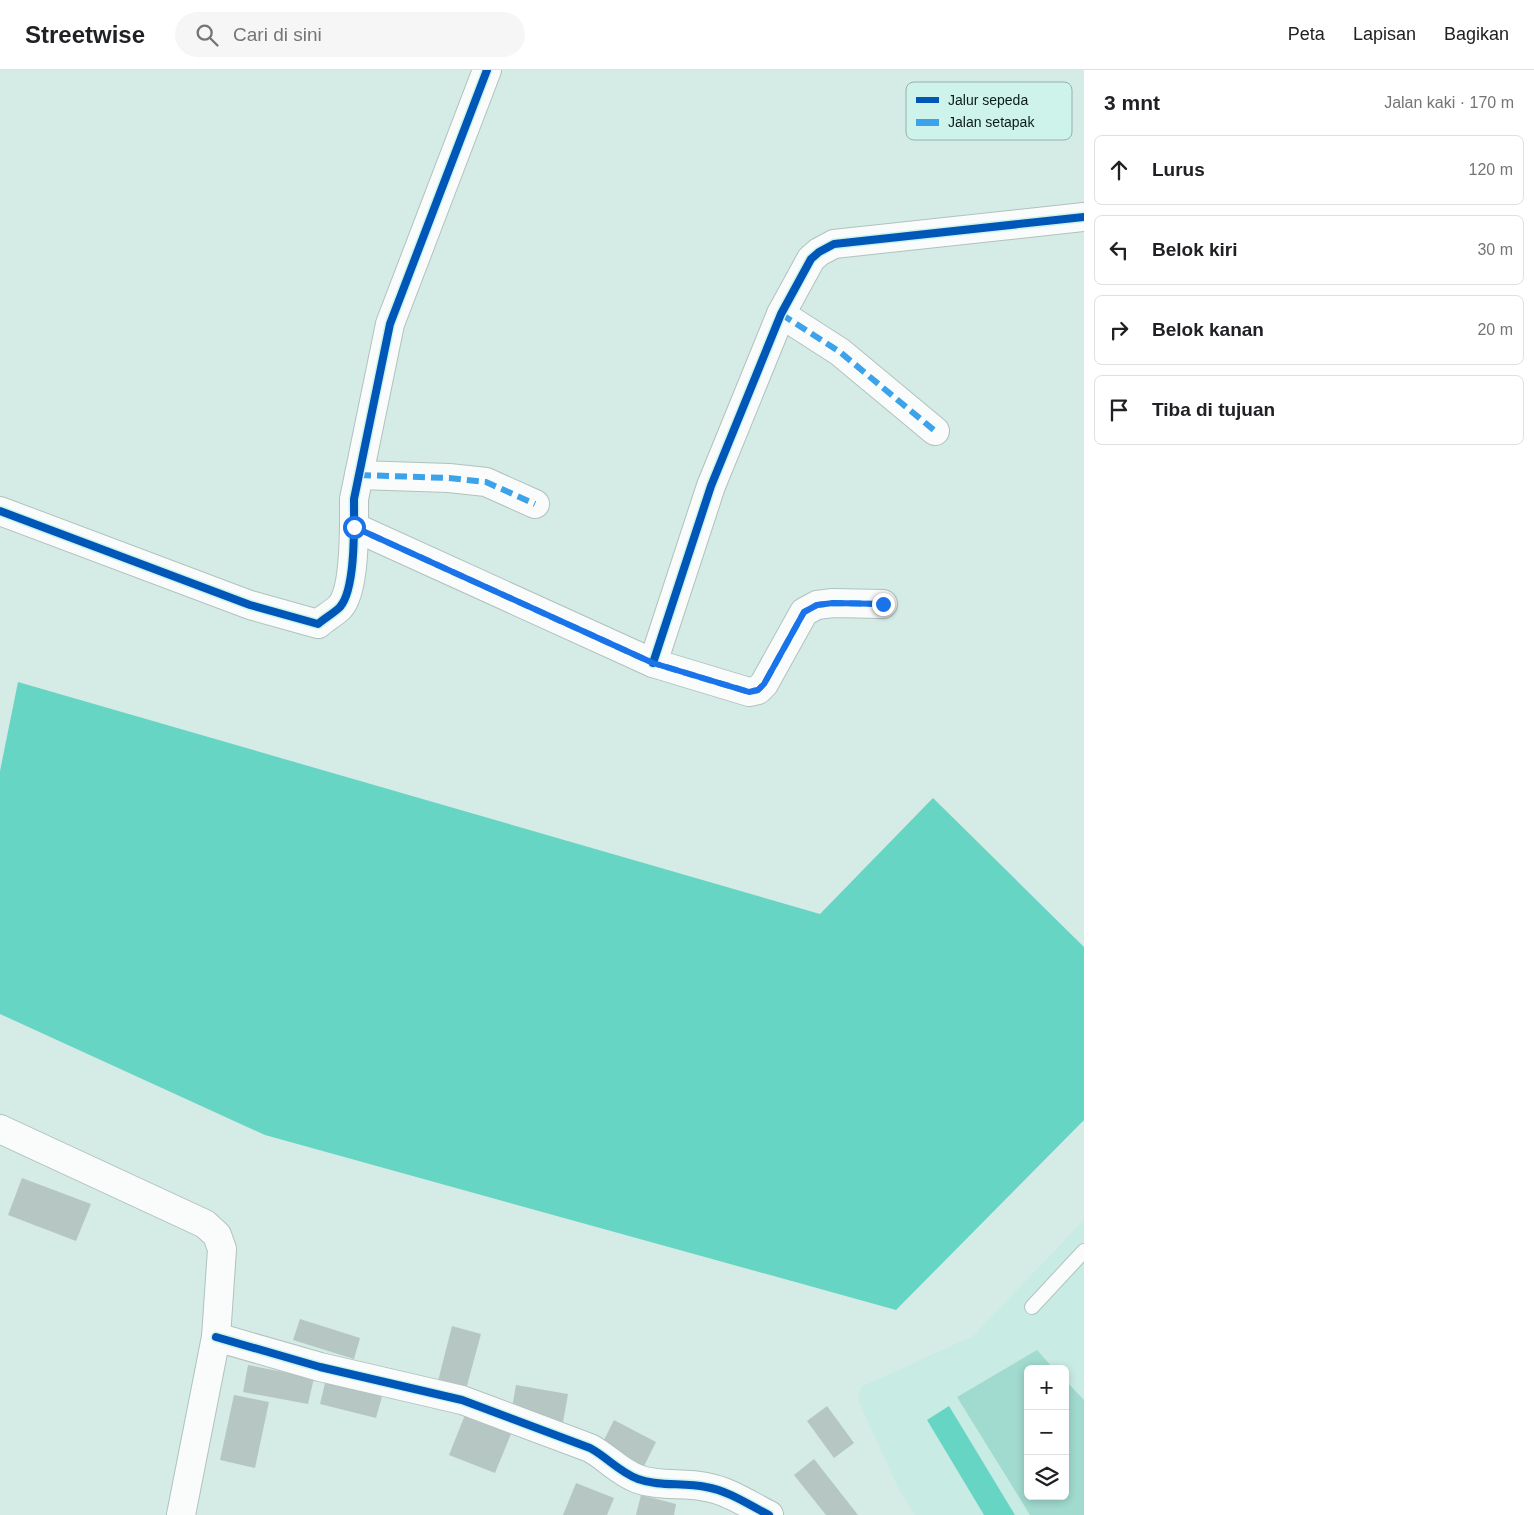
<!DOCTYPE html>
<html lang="id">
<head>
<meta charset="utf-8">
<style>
	:root { --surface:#fff; --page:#f6f6f6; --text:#202124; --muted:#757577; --line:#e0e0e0 }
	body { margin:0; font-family:Helvetica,sans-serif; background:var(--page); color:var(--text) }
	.controls { position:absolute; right:15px; bottom:15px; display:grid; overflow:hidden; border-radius:8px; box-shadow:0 2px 8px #0003 }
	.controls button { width:45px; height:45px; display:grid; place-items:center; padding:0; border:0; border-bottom:1px solid var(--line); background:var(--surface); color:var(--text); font:25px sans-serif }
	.stop { position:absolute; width:15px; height:15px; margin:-11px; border:4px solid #1a73e8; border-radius:50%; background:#fff }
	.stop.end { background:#1a73e8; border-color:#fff; box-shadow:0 1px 5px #0008 }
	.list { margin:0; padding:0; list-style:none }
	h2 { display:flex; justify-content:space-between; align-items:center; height:65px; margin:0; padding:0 20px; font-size:21px }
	h2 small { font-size:16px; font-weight:400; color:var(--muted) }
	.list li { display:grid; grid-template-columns:32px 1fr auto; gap:15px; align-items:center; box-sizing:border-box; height:70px; margin:0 10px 10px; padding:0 10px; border:1px solid var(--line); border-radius:8px }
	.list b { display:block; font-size:19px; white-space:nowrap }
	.list em { font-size:16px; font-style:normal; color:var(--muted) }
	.icon { flex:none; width:28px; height:28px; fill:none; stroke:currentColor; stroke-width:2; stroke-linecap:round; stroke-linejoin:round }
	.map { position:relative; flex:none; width:1084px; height:1445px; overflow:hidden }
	header { display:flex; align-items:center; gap:30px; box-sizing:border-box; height:70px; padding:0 25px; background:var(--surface); border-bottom:1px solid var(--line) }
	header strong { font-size:24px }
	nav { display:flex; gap:28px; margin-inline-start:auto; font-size:18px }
	.search { width:350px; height:45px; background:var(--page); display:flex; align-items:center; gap:12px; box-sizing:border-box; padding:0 18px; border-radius:28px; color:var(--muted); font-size:19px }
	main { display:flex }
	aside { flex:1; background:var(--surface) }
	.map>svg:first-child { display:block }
	.built { fill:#c8ece4; fill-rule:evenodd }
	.green { fill:#a1dacf }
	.water { fill:#67d5c4 }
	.building { fill:#b6c7c3 }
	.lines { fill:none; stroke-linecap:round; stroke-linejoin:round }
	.lane-casing { stroke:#b1c2be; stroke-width:16 }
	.street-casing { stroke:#b1c2be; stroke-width:30 }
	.lane { stroke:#f9fcfb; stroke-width:14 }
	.street { stroke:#f9fcfb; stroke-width:28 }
	.quiet { stroke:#3ca2ea; stroke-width:6; stroke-dasharray:12 6; stroke-linecap:butt }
	.cycleway-casing { stroke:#cdf3ea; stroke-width:11 }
	.cycleway { stroke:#0057b8; stroke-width:8 }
	.route { stroke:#1a73e8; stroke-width:6 }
	.key { fill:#cdf3ea; stroke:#93b2ab; stroke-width:1 }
	.key-label { font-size:14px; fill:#0d1b18 }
</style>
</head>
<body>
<header>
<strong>Streetwise</strong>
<div class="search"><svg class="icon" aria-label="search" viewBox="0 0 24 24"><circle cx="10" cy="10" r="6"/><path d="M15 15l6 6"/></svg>Cari di sini</div>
<nav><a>Peta</a><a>Lapisan</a><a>Bagikan</a></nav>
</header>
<main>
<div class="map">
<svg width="1084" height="1445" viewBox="0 0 1084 1445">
	<rect width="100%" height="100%" fill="#d5ebe6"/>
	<path class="built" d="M 1084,1150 L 1084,1445 L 915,1445 L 899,1420 L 858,1330 L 861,1317 L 973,1266 ZM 1028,1299 L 1065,1299 L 1065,1426 L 1028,1426 Z"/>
	<path class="green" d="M 1037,1280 L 1054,1299 L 1028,1299 L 1028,1426 L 1065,1426 L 1065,1310 L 1084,1330 L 1084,1445 L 1030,1445 L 957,1327 Z"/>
	<g class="water">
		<path d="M 18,612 L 820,844 L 933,728 L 1084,877 L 1084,1050 L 896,1240 L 265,1065 L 0,944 L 0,701 Z"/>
		<path d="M 949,1336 L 1015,1445 L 984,1445 L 927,1350 Z"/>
	</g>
	<g class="building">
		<path d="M 22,1108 L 91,1134 L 76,1171 L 8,1145 Z"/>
		<path d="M 300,1249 L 360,1268 L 354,1289 L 293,1270 Z"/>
		<path d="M 452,1256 L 481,1264 L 465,1323 L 437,1315 Z"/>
		<path d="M 248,1295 L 314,1308 L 308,1334 L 243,1322 Z"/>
		<path d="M 326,1309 L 383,1323 L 376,1348 L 320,1334 Z"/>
		<path d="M 516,1315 L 568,1324 L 563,1352 L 511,1344 Z"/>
		<path d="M 234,1325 L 269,1332 L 255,1398 L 220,1390 Z"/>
		<path d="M 827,1336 L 854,1373 L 834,1388 L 807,1351 Z"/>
		<path d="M 465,1345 L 511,1364 L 495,1403 L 449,1385 Z"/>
		<path d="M 614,1350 L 656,1372 L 643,1398 L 601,1376 Z"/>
		<path d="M 814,1389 L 858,1445 L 826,1445 L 794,1405 Z"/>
		<path d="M 576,1413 L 614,1428 L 607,1445 L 563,1445 Z"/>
		<path d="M 641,1425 L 676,1434 L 674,1445 L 636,1445 Z"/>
	</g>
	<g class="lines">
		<defs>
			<path id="lane" d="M 1032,1237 L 1084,1181"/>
			<g id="street">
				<path d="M 781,244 L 840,282 L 935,361"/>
				<path d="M 359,405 L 449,408 L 486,412 L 535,434"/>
				<path d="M 0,441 L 250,535 L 318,554 C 325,548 334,543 340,537 C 356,519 354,454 354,429 L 390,254 L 487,0"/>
				<path d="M 354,457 L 653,593 L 749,622 L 758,620 L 764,614 L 804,542 L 817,535 L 833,533 L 883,534"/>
				<path d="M 653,593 L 711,416 L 781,244 L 811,189 L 819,182 L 834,174 L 1084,147"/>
				<path d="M 0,1059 L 205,1154 L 217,1165 L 222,1179 L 216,1267 L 181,1445"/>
				<path d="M 216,1267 L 320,1297 L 462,1330 L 590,1378 C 607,1387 619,1402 638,1409 C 660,1417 683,1412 706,1417 C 729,1421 749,1435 769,1445"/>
			</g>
		</defs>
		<use href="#lane" class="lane-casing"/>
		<use href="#street" class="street-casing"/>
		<use href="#lane" class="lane"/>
		<use href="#street" class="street"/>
		<g class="quiet">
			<path d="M 781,244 L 840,282 L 935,361"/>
			<path d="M 359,405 L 449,408 L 486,412 L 535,434"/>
			<path d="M 354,457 L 653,593 L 749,622 L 758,620 L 764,614 L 804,542 L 817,535 L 833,533 L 883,534"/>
		</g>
		<defs>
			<g id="cycleway">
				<path d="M 0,441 L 250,535 L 318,554 C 325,548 334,543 340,537 C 356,519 354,454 354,429 L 390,254 L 487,0"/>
				<path d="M 653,593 L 711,416 L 781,244 L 811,189 L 819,182 L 834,174 L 1084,147"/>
				<path d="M 216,1267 L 320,1297 L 462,1330 L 590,1378 C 607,1387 619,1402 638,1409 C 660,1417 683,1412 706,1417 C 729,1421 749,1435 769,1445"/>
			</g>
		</defs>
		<use href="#cycleway" class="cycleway-casing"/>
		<use href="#cycleway" class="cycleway"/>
	</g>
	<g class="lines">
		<path class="route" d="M 354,457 L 653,593 L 749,622 L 758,620 L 764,614 L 804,542 L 817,535 L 833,533 L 883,534"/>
	</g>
	<rect x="906" y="12" width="166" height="58" rx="8" class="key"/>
	<rect x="916" y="27" width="23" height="6" fill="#0057b8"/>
	<rect x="916" y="49" width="23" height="7" fill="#3ca2ea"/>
	<g class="key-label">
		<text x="948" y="35">Jalur sepeda</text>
		<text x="948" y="57">Jalan setapak</text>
	</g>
</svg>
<div class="controls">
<button>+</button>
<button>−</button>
<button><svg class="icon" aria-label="layers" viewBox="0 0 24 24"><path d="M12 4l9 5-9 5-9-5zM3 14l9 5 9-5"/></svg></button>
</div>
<div class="stop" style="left:354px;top:457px"></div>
<div class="stop end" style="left:883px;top:534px"></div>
</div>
<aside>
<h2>3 mnt<small>Jalan kaki · 170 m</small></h2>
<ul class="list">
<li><svg class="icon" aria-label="ahead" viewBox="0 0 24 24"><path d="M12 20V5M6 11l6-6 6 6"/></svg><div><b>Lurus</b></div><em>120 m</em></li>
<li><svg class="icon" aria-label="left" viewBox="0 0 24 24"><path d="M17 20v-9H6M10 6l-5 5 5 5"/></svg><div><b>Belok kiri</b></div><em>30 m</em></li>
<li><svg class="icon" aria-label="right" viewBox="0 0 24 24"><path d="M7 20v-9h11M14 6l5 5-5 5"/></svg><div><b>Belok kanan</b></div><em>20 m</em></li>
<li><svg class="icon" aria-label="arrive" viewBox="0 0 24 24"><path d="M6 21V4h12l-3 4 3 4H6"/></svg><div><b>Tiba di tujuan</b></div></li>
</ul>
</aside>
</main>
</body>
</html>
